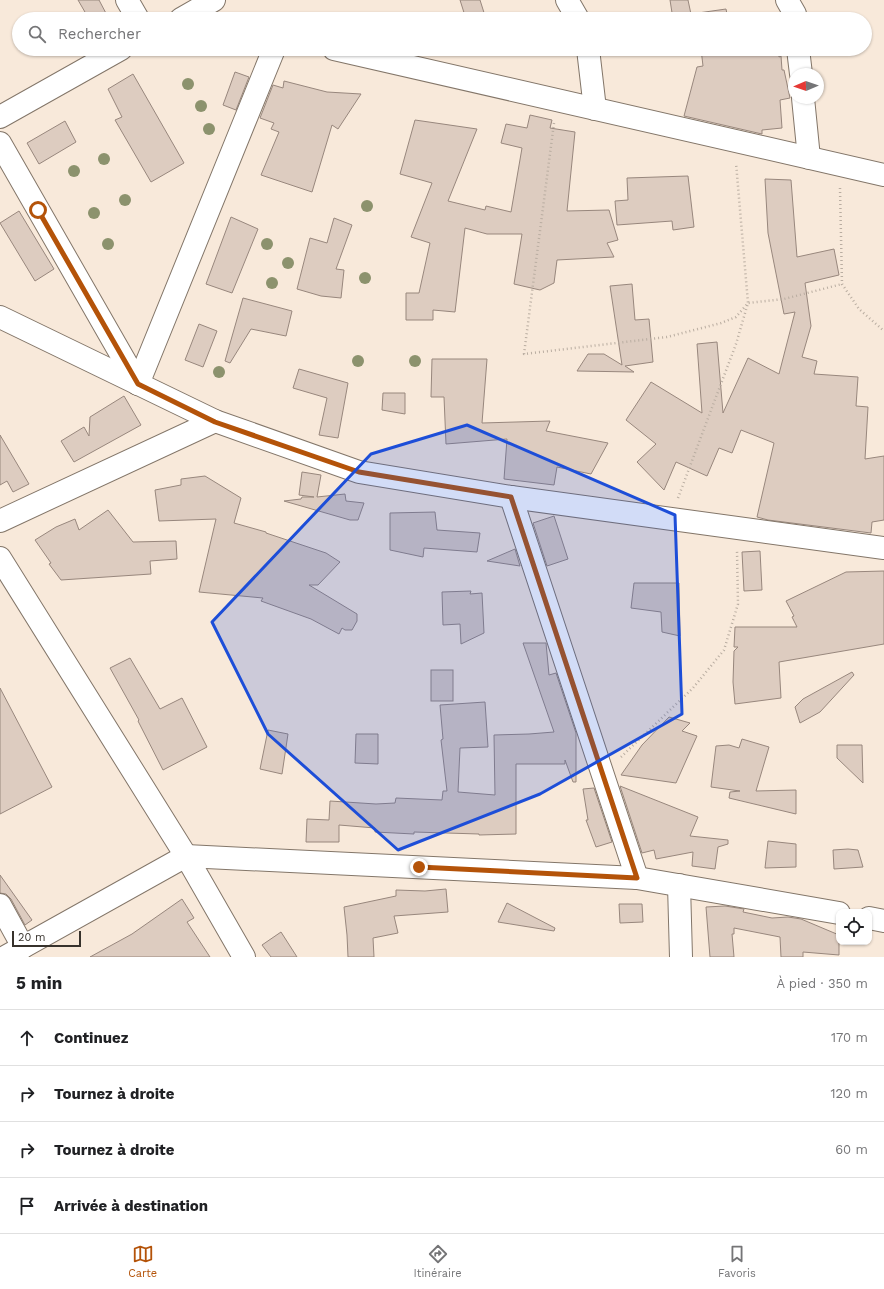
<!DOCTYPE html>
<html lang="fr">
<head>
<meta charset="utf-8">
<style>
	:root { --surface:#fff; --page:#f2f2f2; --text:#202124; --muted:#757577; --line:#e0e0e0; --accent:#b45309 }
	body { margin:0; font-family:"Work Sans",sans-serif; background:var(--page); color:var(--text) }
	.controls { position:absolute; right:12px; bottom:12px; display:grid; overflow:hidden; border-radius:8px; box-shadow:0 1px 3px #0004 }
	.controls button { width:36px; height:36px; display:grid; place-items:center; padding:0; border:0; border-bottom:1px solid var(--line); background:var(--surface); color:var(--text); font:20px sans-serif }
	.compass { position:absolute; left:788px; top:68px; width:36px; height:36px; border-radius:50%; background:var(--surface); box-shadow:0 1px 3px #0004; rotate:268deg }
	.scale { position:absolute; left:12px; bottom:10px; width:69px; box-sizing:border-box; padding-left:4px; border:2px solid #37322c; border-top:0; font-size:11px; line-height:14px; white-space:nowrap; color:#37322c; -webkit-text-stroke:3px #fff; paint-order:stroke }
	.stop { position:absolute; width:12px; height:12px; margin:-9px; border:3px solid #b45309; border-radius:50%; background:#fff }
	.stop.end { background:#b45309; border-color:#fff; box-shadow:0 1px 4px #0008 }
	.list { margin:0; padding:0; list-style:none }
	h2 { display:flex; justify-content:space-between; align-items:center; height:52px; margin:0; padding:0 16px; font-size:17px }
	h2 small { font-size:13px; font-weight:400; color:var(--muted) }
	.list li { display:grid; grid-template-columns:26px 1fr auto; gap:12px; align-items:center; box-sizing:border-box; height:56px; padding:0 16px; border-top:1px solid var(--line) }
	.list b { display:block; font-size:15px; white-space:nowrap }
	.list em { font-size:13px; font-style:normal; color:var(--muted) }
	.icon { flex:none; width:22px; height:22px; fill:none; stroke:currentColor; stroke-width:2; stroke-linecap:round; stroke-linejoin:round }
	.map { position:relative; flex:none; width:884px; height:957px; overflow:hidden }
	.search { position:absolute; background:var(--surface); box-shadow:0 1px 3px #0004; left:12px; right:12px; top:12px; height:44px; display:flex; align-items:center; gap:10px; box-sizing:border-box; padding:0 14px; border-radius:22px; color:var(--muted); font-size:15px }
	.sheet { height:276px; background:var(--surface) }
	nav { display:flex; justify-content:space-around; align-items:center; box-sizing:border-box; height:56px; border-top:1px solid var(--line); background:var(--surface); font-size:11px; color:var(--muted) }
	nav a { display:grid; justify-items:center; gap:2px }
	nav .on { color:var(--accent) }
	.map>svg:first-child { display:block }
	.building { fill:#ddccc0; stroke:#98877d }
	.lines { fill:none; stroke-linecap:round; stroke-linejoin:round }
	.minor-casing { stroke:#837669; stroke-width:24 }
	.path { stroke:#b9ada1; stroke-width:2.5; stroke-dasharray:1 3; stroke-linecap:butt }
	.minor { stroke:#fff; stroke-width:22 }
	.tree { fill:#8c926d }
	.route { stroke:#b45309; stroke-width:5 }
	.marked { fill:#1d4ed8; fill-opacity:0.2; stroke:#1d4ed8; stroke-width:3; stroke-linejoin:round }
</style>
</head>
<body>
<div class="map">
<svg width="884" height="957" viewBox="0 0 884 957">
	<rect width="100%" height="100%" fill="#f8e9da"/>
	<g class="building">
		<path d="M 78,0 L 99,0 L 109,19 L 89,19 Z"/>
		<path d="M 460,0 L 480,0 L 486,19 L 466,19 Z"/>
		<path d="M 670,0 L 688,0 L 692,19 L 673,19 Z"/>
		<path d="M 726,9 L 728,19 L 699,19 L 698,13 Z"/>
		<path d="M 701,49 L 733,49 L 733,50 L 778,49 L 779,57 L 781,56 L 782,70 L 784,70 L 790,98 L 780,100 L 782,128 L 762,130 L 762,134 L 684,116 L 697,67 L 703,66 Z"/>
		<path d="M 235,72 L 249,77 L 236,110 L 223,105 Z"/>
		<path d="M 133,74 L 184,163 L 151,182 L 115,120 L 122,117 L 108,89 Z"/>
		<path d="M 284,81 L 327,92 L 361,94 L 338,129 L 332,125 L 312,192 L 261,175 L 279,132 L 271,129 L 274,123 L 260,118 L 273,85 L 283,88 Z"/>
		<path d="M 530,115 L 552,120 L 550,128 L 575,132 L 567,211 L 609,210 L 618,240 L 607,243 L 614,257 L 557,260 L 554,283 L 540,290 L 514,284 L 522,234 L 487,234 L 465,228 L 455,312 L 433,310 L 433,320 L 406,320 L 406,293 L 419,293 L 430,243 L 411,237 L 432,183 L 400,174 L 415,120 L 477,129 L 448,201 L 485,210 L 486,206 L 511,212 L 522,148 L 501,143 L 506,124 L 527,128 Z"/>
		<path d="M 65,121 L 76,142 L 39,164 L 27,143 Z"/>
		<path d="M 688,176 L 694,227 L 673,230 L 672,221 L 617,225 L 615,201 L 628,200 L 627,178 Z"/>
		<path d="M 765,179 L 791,180 L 797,257 L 834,249 L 839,275 L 805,283 L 811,326 L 802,357 L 817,361 L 814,374 L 858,377 L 856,406 L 868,407 L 865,459 L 884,456 L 884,520 L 872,522 L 871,533 L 768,520 L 757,517 L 774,443 L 741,430 L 732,453 L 719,448 L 707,476 L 676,462 L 664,490 L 637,462 L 656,444 L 626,420 L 651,382 L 702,413 L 697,344 L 717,342 L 723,413 L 748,358 L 779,374 L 795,312 L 784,314 L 768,233 Z"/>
		<path d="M 19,211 L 54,269 L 35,281 L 0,223 Z"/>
		<path d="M 231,217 L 258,229 L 232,293 L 206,284 Z"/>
		<path d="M 334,218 L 352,225 L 336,269 L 344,270 L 341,298 L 321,296 L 297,289 L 310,238 L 327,243 Z"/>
		<path d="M 632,284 L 635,320 L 649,319 L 653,362 L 625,366 L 634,372 L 577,371 L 588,354 L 604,354 L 622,365 L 610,286 Z"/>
		<path d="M 243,298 L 292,311 L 286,336 L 251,329 L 230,363 L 225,361 Z"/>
		<path d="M 199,324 L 217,331 L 203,367 L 185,360 Z"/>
		<path d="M 432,359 L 487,359 L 482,423 L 550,421 L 546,431 L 608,443 L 591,474 L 557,467 L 554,485 L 504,479 L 507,439 L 446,444 L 444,397 L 431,397 Z"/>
		<path d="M 299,369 L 348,383 L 338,438 L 319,435 L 327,398 L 293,388 Z"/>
		<path d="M 383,393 L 405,393 L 405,414 L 382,410 Z"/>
		<path d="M 124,396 L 141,425 L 74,462 L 61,441 L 84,427 L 89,436 L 90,417 Z"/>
		<path d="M 0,435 L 29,484 L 13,492 L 7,481 L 0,485 Z"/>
		<path d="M 302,472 L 321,475 L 317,497 L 345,494 L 346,501 L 364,503 L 358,520 L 350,520 L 284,501 L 301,499 L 302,497 L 314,497 L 299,495 Z"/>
		<path d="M 205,476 L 241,498 L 234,523 L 266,532 L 266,533 L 326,553 L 340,562 L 318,585 L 309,585 L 357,614 L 357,621 L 352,630 L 345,630 L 342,628 L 339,634 L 311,619 L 261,601 L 263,598 L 199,592 L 216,519 L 159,521 L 155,490 L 181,485 L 181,479 Z"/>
		<path d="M 108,510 L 133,542 L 176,541 L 177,559 L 150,561 L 151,574 L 61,580 L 49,564 L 51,563 L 35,540 L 56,527 L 75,519 L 79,530 Z"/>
		<path d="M 435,512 L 437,530 L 480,533 L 477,552 L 424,548 L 423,557 L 390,550 L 390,513 Z"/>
		<path d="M 554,516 L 568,559 L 547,566 L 533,523 Z"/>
		<path d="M 515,549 L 520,566 L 487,561 Z"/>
		<path d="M 760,551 L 762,590 L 744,591 L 742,552 Z"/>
		<path d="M 884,571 L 884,644 L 779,662 L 781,698 L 735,704 L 733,682 L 734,651 L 738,647 L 734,647 L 735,627 L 797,627 L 792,617 L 794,616 L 786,601 L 846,572 Z"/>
		<path d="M 634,583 L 679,583 L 680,636 L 662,632 L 661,612 L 631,608 Z"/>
		<path d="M 471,591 L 470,594 L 482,593 L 484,633 L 461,644 L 460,624 L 443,625 L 442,592 Z"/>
		<path d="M 523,643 L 546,643 L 549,675 L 556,673 L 576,733 L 576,782 L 573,782 L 565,760 L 565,764 L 516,764 L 516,834 L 479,835 L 479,834 L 414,832 L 414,834 L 375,832 L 375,828 L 339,825 L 339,842 L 306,842 L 307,819 L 329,820 L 330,801 L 376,804 L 395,803 L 396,798 L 442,800 L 443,791 L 447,791 L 441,740 L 443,739 L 440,705 L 485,702 L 488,747 L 460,748 L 458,792 L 495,795 L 494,735 L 529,734 L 554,732 Z"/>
		<path d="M 130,658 L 160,709 L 182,698 L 207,747 L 163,770 L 138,721 L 139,720 L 110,668 Z"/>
		<rect x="431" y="670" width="22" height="31"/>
		<path d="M 852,672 L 854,675 L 820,712 L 800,723 L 795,707 L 803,699 Z"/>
		<path d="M 0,688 L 52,787 L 0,814 Z"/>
		<path d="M 669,717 L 690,723 L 682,731 L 697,736 L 676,783 L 621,775 L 642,745 Z"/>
		<path d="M 268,730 L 288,734 L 282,774 L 260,769 Z"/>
		<path d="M 356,734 L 378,734 L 378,764 L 355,763 Z"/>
		<path d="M 742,739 L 769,747 L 756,791 L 796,790 L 796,814 L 729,798 L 730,792 L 740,791 L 711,787 L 716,746 L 729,745 L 739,748 Z"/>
		<path d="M 837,745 L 862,745 L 863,783 L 837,758 Z"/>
		<path d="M 620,786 L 698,817 L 690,836 L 728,840 L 728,844 L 718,847 L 715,869 L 692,866 L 693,852 L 656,859 L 654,850 L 642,853 Z"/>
		<path d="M 594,788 L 612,842 L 596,847 L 586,820 L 588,820 L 583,789 Z"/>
		<path d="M 768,841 L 796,844 L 796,867 L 765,868 Z"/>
		<path d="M 848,849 L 858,850 L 863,867 L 834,869 L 833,850 Z"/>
		<path d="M 0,875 L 32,920 L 25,925 L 11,899 L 6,894 L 0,893 Z"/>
		<path d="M 446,889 L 448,912 L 394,916 L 398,933 L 373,938 L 374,957 L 348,957 L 347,935 L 344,907 L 396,896 L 396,890 L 425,891 Z"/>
		<path d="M 182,899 L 194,918 L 187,922 L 210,957 L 90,957 L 132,934 Z"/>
		<path d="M 507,903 L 555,928 L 554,931 L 498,922 Z"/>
		<path d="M 619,904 L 642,904 L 643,922 L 620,923 Z"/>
		<path d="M 725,906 L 744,909 L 743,912 L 772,918 L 788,917 L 801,919 L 839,935 L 839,955 L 803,952 L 803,957 L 781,957 L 780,937 L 734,928 L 734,934 L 732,934 L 734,957 L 710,957 L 706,907 Z"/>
		<path d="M 281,932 L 297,957 L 271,957 L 262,945 Z"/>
	</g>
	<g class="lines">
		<defs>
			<g id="minor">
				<path d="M 127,0 L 138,19"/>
				<path d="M 567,0 L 578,19"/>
				<path d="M 787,0 L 795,14 L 795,19"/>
				<path d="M 181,19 L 214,0"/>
				<path d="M 334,49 L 884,175"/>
				<path d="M 588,49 L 595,109"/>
				<path d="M 798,49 L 801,74"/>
				<path d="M 803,98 L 809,158"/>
				<path d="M 0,117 L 121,49"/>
				<path d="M 0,143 L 138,384"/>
				<path d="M 0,317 L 215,421 L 359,472 L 511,497 L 884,548"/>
				<path d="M 138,384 L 274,49"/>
				<path d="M 511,497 L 637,878"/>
				<path d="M 0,521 L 215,421"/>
				<path d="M 0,558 L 186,856 L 244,957"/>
				<path d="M 679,885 L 681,957"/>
				<path d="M 0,905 L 23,947"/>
				<path d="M 869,918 L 884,921"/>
				<path d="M 5,957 L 186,856 L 637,878 L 839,913"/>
			</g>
		</defs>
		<use href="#minor" class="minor-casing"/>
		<g class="path">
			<path d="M 554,123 L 524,354 L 667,337 L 721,323 L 736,317 L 748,303 L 784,299 L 842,284"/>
			<path d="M 840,188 L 842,284 L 859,309 L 884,331"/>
			<path d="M 678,498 L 736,344 L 748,303 L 736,163"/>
			<path d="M 621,757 L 693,688 L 724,650 L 738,604 L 737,550"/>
		</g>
		<use href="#minor" class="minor"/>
	</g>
	<g class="tree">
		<circle cx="188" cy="84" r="6"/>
		<circle cx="201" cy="106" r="6"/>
		<circle cx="209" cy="129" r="6"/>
		<circle cx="104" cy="159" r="6"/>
		<circle cx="74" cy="171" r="6"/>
		<circle cx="125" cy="200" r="6"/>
		<circle cx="367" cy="206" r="6"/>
		<circle cx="94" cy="213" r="6"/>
		<circle cx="108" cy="244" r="6"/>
		<circle cx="267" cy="244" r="6"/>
		<circle cx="288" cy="263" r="6"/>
		<circle cx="365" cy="278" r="6"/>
		<circle cx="272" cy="283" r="6"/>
		<circle cx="358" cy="361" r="6"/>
		<circle cx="415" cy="361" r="6"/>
		<circle cx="219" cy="372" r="6"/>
	</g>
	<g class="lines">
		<path class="route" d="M 38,210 L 138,384 L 215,422 L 359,472 L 511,497 L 637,878 L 419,867"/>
	</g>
	<path class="marked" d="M 467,425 L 675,515 L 682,714 L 540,794 L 398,850 L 268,734 L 212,622 L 371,454 Z"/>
</svg>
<div class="controls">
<button><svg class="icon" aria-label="locate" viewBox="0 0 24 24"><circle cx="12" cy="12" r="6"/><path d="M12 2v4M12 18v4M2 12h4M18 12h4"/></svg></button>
</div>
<svg class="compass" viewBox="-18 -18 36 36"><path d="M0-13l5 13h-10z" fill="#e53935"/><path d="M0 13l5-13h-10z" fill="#757577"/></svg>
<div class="scale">20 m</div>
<div class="stop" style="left:38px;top:210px"></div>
<div class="stop end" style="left:419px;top:867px"></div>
<div class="search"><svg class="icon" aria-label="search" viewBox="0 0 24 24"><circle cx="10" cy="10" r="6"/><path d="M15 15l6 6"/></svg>Rechercher</div>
</div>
<section class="sheet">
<h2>5 min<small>À pied · 350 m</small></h2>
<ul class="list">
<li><svg class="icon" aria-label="ahead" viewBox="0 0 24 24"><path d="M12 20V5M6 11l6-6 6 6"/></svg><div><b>Continuez</b></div><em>170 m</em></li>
<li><svg class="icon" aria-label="right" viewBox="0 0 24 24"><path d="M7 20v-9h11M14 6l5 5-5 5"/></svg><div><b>Tournez à droite</b></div><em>120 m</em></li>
<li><svg class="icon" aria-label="right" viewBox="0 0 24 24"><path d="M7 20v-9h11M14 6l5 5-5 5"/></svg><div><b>Tournez à droite</b></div><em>60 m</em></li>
<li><svg class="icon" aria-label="arrive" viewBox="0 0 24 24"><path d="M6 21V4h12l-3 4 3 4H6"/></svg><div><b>Arrivée à destination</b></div></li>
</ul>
</section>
<nav>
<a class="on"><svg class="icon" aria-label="map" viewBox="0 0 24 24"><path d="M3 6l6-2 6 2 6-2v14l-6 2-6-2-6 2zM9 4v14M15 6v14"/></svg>Carte</a>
<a><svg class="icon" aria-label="directions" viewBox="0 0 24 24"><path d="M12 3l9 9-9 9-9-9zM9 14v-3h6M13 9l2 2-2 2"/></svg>Itinéraire</a>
<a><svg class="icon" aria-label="saved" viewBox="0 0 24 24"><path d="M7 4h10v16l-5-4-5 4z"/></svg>Favoris</a>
</nav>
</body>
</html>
